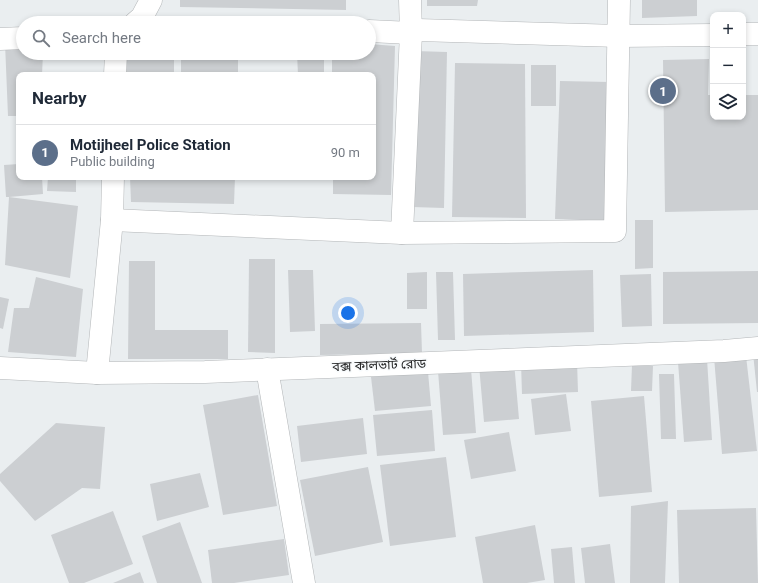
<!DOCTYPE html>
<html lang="en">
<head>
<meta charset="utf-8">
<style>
	:root { --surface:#fff; --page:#f6f6f7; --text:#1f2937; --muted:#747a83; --line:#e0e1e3; --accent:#111827 }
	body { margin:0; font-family:Roboto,"Noto Sans Bengali",sans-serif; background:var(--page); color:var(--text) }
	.controls { position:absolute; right:12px; top:12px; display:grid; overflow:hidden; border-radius:8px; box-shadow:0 2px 6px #0003 }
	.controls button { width:36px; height:36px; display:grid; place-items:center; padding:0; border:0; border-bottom:1px solid var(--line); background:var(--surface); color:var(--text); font:20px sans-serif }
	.you { position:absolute; left:348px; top:313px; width:14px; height:14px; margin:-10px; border:3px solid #fff; border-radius:50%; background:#1a73e8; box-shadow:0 0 0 6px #1a73e833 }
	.badge { display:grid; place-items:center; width:26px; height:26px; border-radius:50%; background:var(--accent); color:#fff; font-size:13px; font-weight:700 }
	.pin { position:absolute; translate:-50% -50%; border:2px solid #fff; box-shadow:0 1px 4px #0006 }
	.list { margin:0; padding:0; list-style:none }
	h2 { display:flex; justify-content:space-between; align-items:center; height:52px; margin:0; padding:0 16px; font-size:17px }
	h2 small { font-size:13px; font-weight:400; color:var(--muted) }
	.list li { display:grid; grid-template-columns:26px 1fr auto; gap:12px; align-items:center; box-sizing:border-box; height:56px; padding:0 16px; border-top:1px solid var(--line) }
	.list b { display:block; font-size:15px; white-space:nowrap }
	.list p { margin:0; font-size:13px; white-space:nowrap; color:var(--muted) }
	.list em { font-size:13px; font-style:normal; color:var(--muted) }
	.icon { flex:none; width:22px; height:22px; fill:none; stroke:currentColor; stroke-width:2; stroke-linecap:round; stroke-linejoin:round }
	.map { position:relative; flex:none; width:758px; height:583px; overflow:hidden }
	.search { position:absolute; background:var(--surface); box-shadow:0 2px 6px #0003; left:16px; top:16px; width:360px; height:44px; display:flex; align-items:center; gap:10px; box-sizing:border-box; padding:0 14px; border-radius:22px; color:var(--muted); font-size:15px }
	.panel { position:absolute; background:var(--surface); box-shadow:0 2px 6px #0003; left:16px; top:72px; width:360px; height:108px; border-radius:8px }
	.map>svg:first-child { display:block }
	.building { fill:#cccfd2 }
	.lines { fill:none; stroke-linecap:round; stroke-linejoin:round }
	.minor-casing { stroke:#b3b6b8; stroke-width:23 }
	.minor { stroke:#fff; stroke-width:22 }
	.labels { text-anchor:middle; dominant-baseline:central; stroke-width:3; stroke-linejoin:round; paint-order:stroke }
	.street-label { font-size:13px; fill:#242526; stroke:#f8fbfd }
</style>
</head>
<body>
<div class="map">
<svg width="758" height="583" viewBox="0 0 758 583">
	<rect width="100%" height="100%" fill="#eaeef0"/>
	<g class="building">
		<path d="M 180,0 L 346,0 L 346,10 L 180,7 Z"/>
		<path d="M 427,0 L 478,0 L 477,6 L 427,6 Z"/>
		<path d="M 642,0 L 697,0 L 697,16 L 642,18 Z"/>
		<path d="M 5,43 L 23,44 L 23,53 L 43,53 L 42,75 L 19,75 L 19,116 L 8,116 Z"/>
		<path d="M 369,44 L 395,46 L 391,195 L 333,194 L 333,177 L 373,177 L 373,75 L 332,75 L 332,53 L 369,53 Z"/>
		<path d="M 415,51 L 447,52 L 444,208 L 412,207 Z"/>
		<rect x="120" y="53" width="54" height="22"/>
		<rect x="181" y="53" width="57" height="22"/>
		<path d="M 297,53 L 324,53 L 324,75 L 298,75 Z"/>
		<path d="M 709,59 L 708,95 L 713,95 L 713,117 L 743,117 L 743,95 L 758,95 L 758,210 L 665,212 L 663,60 Z"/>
		<path d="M 455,63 L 525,64 L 526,218 L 452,217 Z"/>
		<rect x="531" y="65" width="25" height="41"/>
		<path d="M 560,81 L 610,82 L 605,221 L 555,219 Z"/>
		<path d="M 19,164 L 19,177 L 42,177 L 43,194 L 9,197 L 78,206 L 70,278 L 5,265 L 9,197 L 6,197 L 4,165 Z"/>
		<path d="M 48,177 L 72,177 L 76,180 L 76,192 L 47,191 Z"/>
		<path d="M 130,177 L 235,177 L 234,204 L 131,202 Z"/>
		<path d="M 635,220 L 653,220 L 653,268 L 635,269 Z"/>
		<path d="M 249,259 L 275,259 L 275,353 L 248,352 Z"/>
		<path d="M 129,261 L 155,261 L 155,330 L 228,330 L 228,359 L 128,359 Z"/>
		<path d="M 288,270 L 313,270 L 315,331 L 290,332 Z"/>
		<path d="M 593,270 L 594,332 L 464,336 L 463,274 Z"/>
		<path d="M 758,271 L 758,323 L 663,324 L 663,272 Z"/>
		<path d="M 427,272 L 427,309 L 407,309 L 407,273 Z"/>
		<path d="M 436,272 L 453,272 L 455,340 L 438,340 Z"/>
		<path d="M 651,274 L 652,326 L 622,327 L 620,275 Z"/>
		<path d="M 36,277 L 83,289 L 76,357 L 8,352 L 14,308 L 29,308 Z"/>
		<path d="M 0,297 L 9,299 L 3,329 L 0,328 Z"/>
		<path d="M 421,323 L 422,353 L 320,355 L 320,324 Z"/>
		<path d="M 753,353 L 758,353 L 758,392 L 757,392 Z"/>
		<path d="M 746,356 L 757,451 L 722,454 L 714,357 Z"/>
		<path d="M 707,359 L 712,440 L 684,442 L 678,362 Z"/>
		<path d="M 577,361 L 578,392 L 522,394 L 521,363 Z"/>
		<path d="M 514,362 L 519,419 L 484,422 L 479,365 Z"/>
		<path d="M 632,365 L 653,366 L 652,391 L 631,391 Z"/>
		<path d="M 471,369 L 476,433 L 443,435 L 438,371 Z"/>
		<path d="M 428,372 L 431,406 L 375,411 L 371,377 Z"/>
		<path d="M 659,374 L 674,374 L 676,439 L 661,439 Z"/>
		<path d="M 566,394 L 571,431 L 535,435 L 531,399 Z"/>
		<path d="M 258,395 L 277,506 L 223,515 L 203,405 Z"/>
		<path d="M 644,396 L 652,492 L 599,497 L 591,401 Z"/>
		<path d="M 432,410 L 435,451 L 377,456 L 373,415 Z"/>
		<path d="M 363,418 L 367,454 L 301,462 L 297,426 Z"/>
		<path d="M 56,423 L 105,427 L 100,489 L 82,488 L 35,521 L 0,481 L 0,474 Z"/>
		<path d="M 509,432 L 516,471 L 471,479 L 464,440 Z"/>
		<path d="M 446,457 L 456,537 L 390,546 L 380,465 Z"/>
		<path d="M 368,467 L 383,542 L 315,556 L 300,480 Z"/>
		<path d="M 200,473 L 209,507 L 157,521 L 150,484 Z"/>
		<path d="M 668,501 L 665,583 L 630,583 L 631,506 Z"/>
		<path d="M 756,508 L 758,583 L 679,583 L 677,510 Z"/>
		<path d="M 113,511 L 133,564 L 84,583 L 69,583 L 51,535 Z"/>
		<path d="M 180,522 L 202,583 L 157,583 L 142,536 Z"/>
		<path d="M 535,525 L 545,580 L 527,583 L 483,583 L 475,537 Z"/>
		<path d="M 284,539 L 289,575 L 234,583 L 212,583 L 208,550 Z"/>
		<path d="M 610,544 L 615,583 L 585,583 L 581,548 Z"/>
		<path d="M 572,547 L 575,583 L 554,583 L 551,549 Z"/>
		<path d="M 140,572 L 144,583 L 113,583 Z"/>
	</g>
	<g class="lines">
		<defs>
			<g id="minor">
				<path d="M 135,23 L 142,17 L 151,0"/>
				<path d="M 369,31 L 411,33 L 418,30 L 619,36 L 713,35"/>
				<path d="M 743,34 L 758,34"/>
				<path d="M 0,39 L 23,38"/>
				<path d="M 115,75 L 116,53"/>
				<path d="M 112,220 L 402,233 L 615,231 L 619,0"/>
				<path d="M 402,233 L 411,33 L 410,0"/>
				<path d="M 0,368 L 97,373 L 205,372 L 724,351 L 758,348"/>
				<path d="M 267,369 L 304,583"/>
				<path d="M 97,373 L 112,220 L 113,177"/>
			</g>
		</defs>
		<use href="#minor" class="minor-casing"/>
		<use href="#minor" class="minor"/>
	</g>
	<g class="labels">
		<g class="street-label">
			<text transform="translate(379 365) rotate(-2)">বক্স কালভার্ট রোড</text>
		</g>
	</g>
</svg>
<div class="controls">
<button>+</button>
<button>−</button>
<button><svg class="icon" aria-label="layers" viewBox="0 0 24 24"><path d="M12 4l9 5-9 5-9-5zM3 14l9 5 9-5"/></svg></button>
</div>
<div class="you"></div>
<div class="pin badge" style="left:663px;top:91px;background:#5c6f8a">1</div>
<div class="search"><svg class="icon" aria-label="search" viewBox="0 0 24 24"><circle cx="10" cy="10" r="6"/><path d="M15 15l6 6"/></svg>Search here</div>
<section class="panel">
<h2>Nearby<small></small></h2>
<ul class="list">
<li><span class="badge" style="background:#5c6f8a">1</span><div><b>Motijheel Police Station</b><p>Public building</p></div><em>90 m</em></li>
</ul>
</section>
</div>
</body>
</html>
